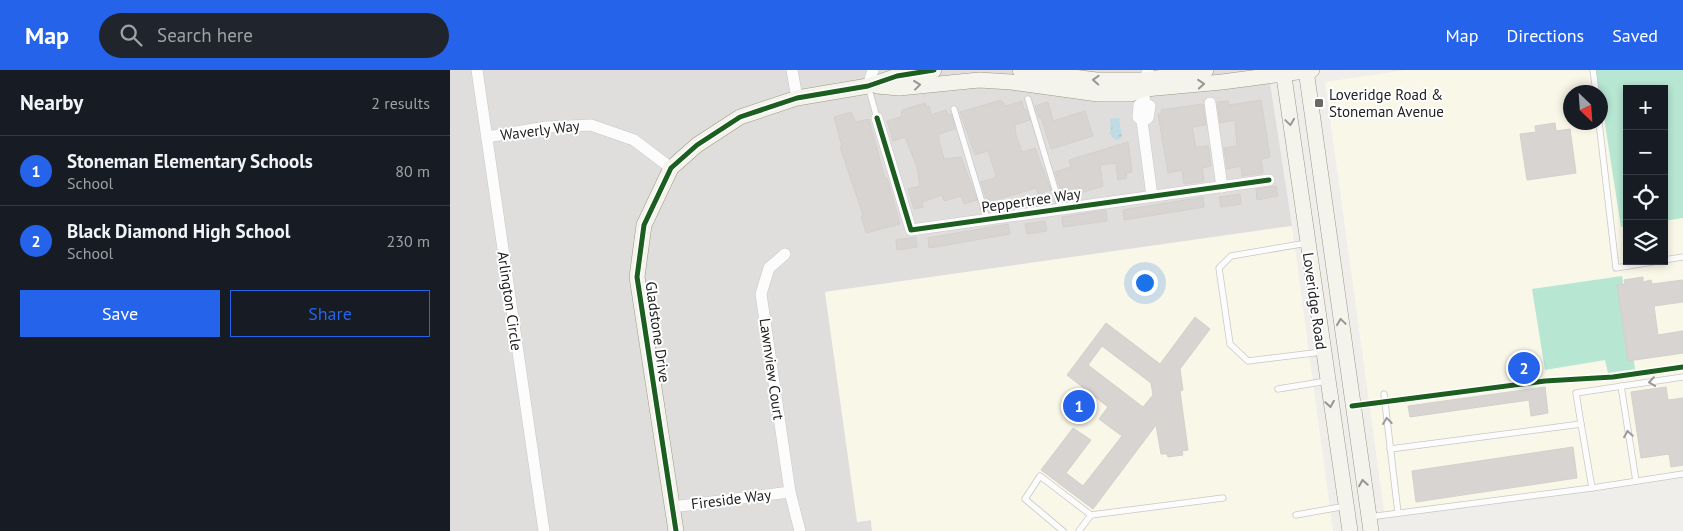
<!DOCTYPE html>
<html lang="en">
<head>
<meta charset="utf-8">
<style>
	:root { --surface:#171b24; --page:#20242c; --text:#f1f3f6; --muted:#9ea1a6; --line:#363941; --accent:#2563eb }
	body { margin:0; font-family:"PT Sans",sans-serif; background:var(--page); color:var(--text) }
	.controls { position:absolute; right:15px; top:15px; display:grid; overflow:hidden; border-radius:0px; box-shadow:0 2px 8px #0003 }
	.controls button { width:45px; height:45px; display:grid; place-items:center; padding:0; border:0; border-bottom:1px solid var(--line); background:var(--surface); color:var(--text); font:25px sans-serif }
	.compass { position:absolute; left:1113px; top:15px; width:45px; height:45px; border-radius:50%; background:var(--surface); box-shadow:0 2px 8px #0003; rotate:155deg }
	.you { position:absolute; left:694px; top:212px; width:18px; height:18px; margin:-12px; border:4px solid #fff; border-radius:50%; background:#1a73e8; box-shadow:0 0 0 8px #1a73e833 }
	.badge { display:grid; place-items:center; width:32px; height:32px; border-radius:50%; background:var(--accent); color:#fff; font-size:16px; font-weight:700 }
	.pin { position:absolute; translate:-50% -50%; border:2px solid #fff; box-shadow:0 1px 5px #0006 }
	.list { margin:0; padding:0; list-style:none }
	h2 { display:flex; justify-content:space-between; align-items:center; height:65px; margin:0; padding:0 20px; font-size:21px }
	h2 small { font-size:16px; font-weight:400; color:var(--muted) }
	.list li { display:grid; grid-template-columns:32px 1fr auto; gap:15px; align-items:center; box-sizing:border-box; height:70px; padding:0 20px; border-top:1px solid var(--line) }
	.list b { display:block; font-size:19px; white-space:nowrap }
	.list p { margin:0; font-size:16px; white-space:nowrap; color:var(--muted) }
	.list em { font-size:16px; font-style:normal; color:var(--muted) }
	.actions { display:flex; gap:10px; padding:15px 20px }
	.actions a { flex:1; padding:11px 0; border:1px solid var(--accent); border-radius:0px; text-align:center; font-size:18px; color:var(--accent) }
	.actions .main { background:var(--accent); color:#fff }
	.icon { flex:none; width:28px; height:28px; fill:none; stroke:currentColor; stroke-width:2; stroke-linecap:round; stroke-linejoin:round }
	.map { position:relative; flex:none; width:1233px; height:461px; overflow:hidden }
	header { display:flex; align-items:center; gap:30px; box-sizing:border-box; height:70px; padding:0 25px; background:var(--accent); color:#fff }
	header strong { font-size:24px }
	nav { display:flex; gap:28px; margin-inline-start:auto; font-size:18px }
	.search { width:350px; height:45px; background:var(--page); display:flex; align-items:center; gap:12px; box-sizing:border-box; padding:0 18px; border-radius:28px; color:var(--muted); font-size:19px }
	main { display:flex }
	aside { flex:1; background:var(--surface) }
	.map>svg:first-child { display:block }
	.residential { fill:#dfdedc }
	.education { fill:#f8f7e8; fill-rule:evenodd }
	.pitch { fill:#b7e6d2 }
	.water { fill:url(#water-ripples) }
	.building { fill:#d7d4d2; stroke:#d3d0cc; fill-rule:evenodd }
	.lines { fill:none; stroke-linecap:round; stroke-linejoin:round }
	.lane-casing { stroke:#c9c8c7; stroke-width:7 }
	.street-casing { stroke:#c9c8c7; stroke-width:12 }
	.secondary-casing { stroke:#999a82; stroke-width:16 }
	.lane { stroke:#fdfcfc; stroke-width:5.5 }
	.street { stroke:#fdfcfc; stroke-width:11 }
	.secondary { stroke:#f4f4ed; stroke-width:15 }
	.cycleway-casing { stroke:#fff; stroke-width:8 }
	.cycleway { stroke:#1b5e20; stroke-width:5 }
	.oneway { stroke:#969692 }
	.oneway2 { stroke:#9a9a9a }
	.poi-dot { fill:#6a6968; stroke:#fff; stroke-width:2 }
	.labels { text-anchor:middle; dominant-baseline:central; stroke-width:4; stroke-linejoin:round; paint-order:stroke }
	.poi-label { font-size:15px; fill:#222; stroke:#fff; text-anchor:start }
	.street-label { font-size:15px; fill:#222; stroke:#fff }
</style>
</head>
<body>
<header>
<strong>Map</strong>
<div class="search"><svg class="icon" aria-label="search" viewBox="0 0 24 24"><circle cx="10" cy="10" r="6"/><path d="M15 15l6 6"/></svg>Search here</div>
<nav><a>Map</a><a>Directions</a><a>Saved</a></nav>
</header>
<main>
<aside>
<h2>Nearby<small>2 results</small></h2>
<ul class="list">
<li><span class="badge">1</span><div><b>Stoneman Elementary Schools</b><p>School</p></div><em>80 m</em></li>
<li><span class="badge">2</span><div><b>Black Diamond High School</b><p>School</p></div><em>230 m</em></li>
</ul>
<div class="actions"><a class="main">Save</a><a>Share</a></div>
</aside>
<div class="map">
<svg width="1233" height="461" viewBox="0 0 1233 461">
	<defs>
		<pattern id="water-ripples" width="26" height="14" patternUnits="userSpaceOnUse" patternTransform="scale(1.25)"><rect width="26" height="14" fill="#bfdbe3"/><path d="M2 4q2-2 4 0t4 0M15 11q2-2 4 0t4 0" fill="none" stroke="#a4bcc2"/></pattern>
	</defs>
	<rect width="100%" height="100%" fill="#f0eeeb"/>
	<path class="residential" d="M 0,0 L 818,0 L 842,156 L 375,222 L 408,452 L 421,450 L 422,461 L 0,461 Z"/>
	<g class="education">
		<path d="M 956,0 L 1233,0 L 1233,404 L 935,448 L 875,12 ZM 1177,19 L 1214,19 L 1214,191 L 1177,191 ZM 1120,22 L 1150,22 L 1150,52 L 1120,52 Z"/>
		<path d="M 842,156 L 883,461 L 422,461 L 421,450 L 407,452 L 375,222 Z"/>
	</g>
	<g class="pitch">
		<path d="M 1145,0 L 1233,0 L 1233,148 L 1214,151 L 1214,19 L 1177,19 L 1177,156 L 1171,157 L 1150,22 L 1149,22 Z"/>
		<path d="M 1172,206 L 1185,299 L 1158,303 L 1155,290 L 1095,300 L 1082,219 Z"/>
	</g>
	<path class="water" d="M 669,48 L 672,67 L 668,70 L 663,68 L 659,62 L 661,60 L 660,49 Z"/>
	<g class="building">
		<path d="M 551,30 L 556,36 L 572,31 L 574,40 L 576,39 L 580,50 L 565,55 L 566,65 L 572,82 L 585,78 L 601,120 L 588,124 L 586,118 L 539,132 L 538,127 L 536,128 L 531,112 L 545,108 L 546,105 L 538,81 L 525,85 L 510,42 Z"/>
		<path d="M 811,30 L 820,87 L 811,89 L 813,103 L 792,106 L 791,96 L 777,99 L 774,78 L 787,76 L 785,50 L 770,53 L 767,32 L 778,31 L 779,35 Z"/>
		<path d="M 598,32 L 603,51 L 635,41 L 643,66 L 601,79 L 591,47 L 589,48 L 585,36 Z"/>
		<path d="M 475,33 L 476,37 L 479,36 L 481,45 L 496,40 L 498,45 L 501,44 L 505,59 L 489,64 L 489,71 L 494,89 L 511,87 L 527,130 L 514,134 L 511,126 L 494,131 L 492,125 L 472,132 L 473,137 L 464,139 L 458,119 L 470,116 L 467,97 L 455,67 L 443,71 L 437,51 L 451,47 L 452,40 Z"/>
		<path d="M 753,34 L 756,55 L 742,57 L 746,77 L 758,76 L 761,96 L 752,98 L 754,111 L 734,114 L 732,100 L 718,103 L 708,44 L 712,44 L 711,40 Z"/>
		<path d="M 401,42 L 406,52 L 419,49 L 435,109 L 437,108 L 450,154 L 416,163 L 411,146 L 413,145 L 390,77 L 392,76 L 384,47 Z"/>
		<path d="M 1105,53 L 1106,61 L 1120,59 L 1126,103 L 1077,110 L 1070,64 L 1086,62 L 1085,56 Z"/>
		<path d="M 678,72 L 682,102 L 676,103 L 677,108 L 668,110 L 666,93 L 650,95 L 653,116 L 630,123 L 629,117 L 613,121 L 612,117 L 610,118 L 605,102 L 621,97 L 619,90 Z"/>
		<path d="M 826,116 L 828,126 L 807,130 L 806,119 Z"/>
		<path d="M 790,124 L 791,134 L 771,137 L 769,127 Z"/>
		<path d="M 753,127 L 754,137 L 674,150 L 673,140 Z"/>
		<path d="M 656,140 L 657,151 L 613,157 L 612,147 Z"/>
		<path d="M 595,151 L 597,161 L 577,164 L 575,154 Z"/>
		<path d="M 558,154 L 560,164 L 479,178 L 478,168 Z"/>
		<path d="M 466,167 L 467,177 L 447,180 L 446,170 Z"/>
		<path d="M 1193,207 L 1193,212 L 1201,210 L 1202,214 L 1233,210 L 1233,232 L 1204,236 L 1208,265 L 1233,261 L 1233,283 L 1178,291 L 1167,215 L 1175,214 L 1174,210 Z"/>
		<path d="M 745,247 L 760,259 L 730,299 L 733,320 L 730,321 L 738,380 L 732,381 L 733,385 L 718,387 L 717,384 L 711,384 L 706,355 L 643,439 L 591,400 L 623,358 L 641,370 L 616,403 L 633,416 L 672,366 L 649,349 L 658,337 L 617,305 L 656,253 L 710,294 ZM 652,276 L 701,313 L 703,325 L 693,337 L 638,295 Z"/>
		<path d="M 1095,317 L 1098,343 L 1081,346 L 1079,330 L 960,347 L 958,336 Z"/>
		<path d="M 1216,317 L 1218,330 L 1233,328 L 1233,395 L 1221,397 L 1219,384 L 1191,388 L 1181,322 Z"/>
		<path d="M 1123,377 L 1127,408 L 966,432 L 962,401 Z"/>
	</g>
	<g class="lines">
		<defs>
			<g id="lane">
				<path d="M 1143,0 L 1146,22"/>
				<path d="M 418,16 L 427,48"/>
				<path d="M 578,29 L 611,139"/>
				<path d="M 504,39 L 537,149"/>
				<path d="M 1149,52 L 1166,198 L 1208,191"/>
				<path d="M 857,173 L 781,186 L 769,198 L 780,274 L 798,291 L 872,282"/>
				<path d="M 1214,190 L 1233,187"/>
				<path d="M 1171,316 L 1186,411"/>
				<path d="M 828,319 L 877,311"/>
				<path d="M 934,324 L 948,443"/>
				<path d="M 1131,354 L 1126,323 L 1233,307"/>
				<path d="M 1142,418 L 1233,404"/>
				<path d="M 846,445 L 896,436"/>
				<path d="M 919,447 L 1142,418 L 1131,354 L 940,379"/>
				<path d="M 613,461 L 575,429 L 590,406 L 641,445 L 773,428"/>
				<path d="M 629,461 L 641,445"/>
			</g>
			<g id="street">
				<path d="M 27,0 L 94,461"/>
				<path d="M 342,0 L 347,28"/>
				<path d="M 698,0 L 695,10 L 694,32 L 689,35 L 688,47 L 692,51 L 702,126"/>
				<path d="M 418,16 L 423,0"/>
				<path d="M 760,33 L 772,117"/>
				<path d="M 427,48 L 461,160 L 819,110"/>
				<path d="M 692,51 L 698,48 L 700,36 L 694,32"/>
				<path d="M 37,67 L 96,57 L 141,55 L 184,70 L 221,98"/>
				<path d="M 335,184 L 319,198 L 311,224 L 340,422 L 350,461"/>
				<path d="M 222,437 L 340,422"/>
			</g>
			<g id="secondary">
				<path d="M 570,0 L 646,10 L 695,10 L 756,0"/>
				<path d="M 833,0 L 900,461"/>
				<path d="M 856,0 L 921,461"/>
				<path d="M 427,16 L 449,18 L 529,10 L 561,12 L 648,24 L 681,24 L 695,19 L 772,12 L 862,0"/>
				<path d="M 226,461 L 187,207 L 194,155 L 221,98 L 247,75 L 290,47 L 347,28 L 418,16 L 447,6 L 484,0"/>
			</g>
		</defs>
		<use href="#lane" class="lane-casing"/>
		<use href="#street" class="street-casing"/>
		<use href="#secondary" class="secondary-casing"/>
		<use href="#lane" class="lane"/>
		<use href="#street" class="street"/>
		<use href="#secondary" class="secondary"/>
		<defs>
			<g id="cycleway">
				<path d="M 427,48 L 461,160 L 819,110"/>
				<path d="M 902,336 L 1095,311 L 1163,307 L 1233,297"/>
				<path d="M 226,461 L 187,207 L 194,155 L 221,98 L 247,75 L 290,47 L 347,28 L 418,16 L 447,6 L 484,0"/>
			</g>
		</defs>
		<use href="#cycleway" class="cycleway-casing"/>
		<use href="#cycleway" class="cycleway"/>
	</g>
	<defs><path id="oneway-chevron" d="M-2-3.5L2.5 0L-2 3.5" fill="none" stroke-width="1.6" stroke-linecap="round" stroke-linejoin="round" transform="scale(1.25)"/></defs>
	<g class="oneway">
		<use href="#oneway-chevron" transform="translate(646 10) rotate(-177)"/>
		<use href="#oneway-chevron" transform="translate(751 14) rotate(-5)"/>
		<use href="#oneway-chevron" transform="translate(467 15) rotate(-7)"/>
		<use href="#oneway-chevron" transform="translate(840 52) rotate(82)"/>
		<use href="#oneway-chevron" transform="translate(891 252) rotate(-98)"/>
		<use href="#oneway-chevron" transform="translate(880 334) rotate(81)"/>
		<use href="#oneway-chevron" transform="translate(913 413) rotate(-99)"/>
	</g>
	<g class="oneway2">
		<use href="#oneway-chevron" transform="translate(1202 312) rotate(172)"/>
		<use href="#oneway-chevron" transform="translate(937 351) rotate(-97)"/>
		<use href="#oneway-chevron" transform="translate(1178 364) rotate(-99)"/>
	</g>
	<rect class="poi-dot" x="864" y="28" width="10" height="10" rx="2.5"/>
	<g class="labels">
		<g class="poi-label">
			<text x="879" y="24">Loveridge Road &amp;<tspan x="879" dy="17">Stoneman Avenue</tspan></text>
		</g>
		<g class="street-label">
			<text transform="translate(90 60) rotate(-7)">Waverly Way</text>
			<text transform="translate(581 130) rotate(-8)">Peppertree Way</text>
			<text transform="translate(60 231) rotate(82)">Arlington Circle</text>
			<text transform="translate(865 231) rotate(82)">Loveridge Road</text>
			<text transform="translate(208 262) rotate(82)">Gladstone Drive</text>
			<text transform="translate(322 299) rotate(82)">Lawnview Court</text>
			<text transform="translate(281 429) rotate(-7)">Fireside Way</text>
		</g>
	</g>
</svg>
<div class="controls">
<button>+</button>
<button>−</button>
<button><svg class="icon" aria-label="locate" viewBox="0 0 24 24"><circle cx="12" cy="12" r="6"/><path d="M12 2v4M12 18v4M2 12h4M18 12h4"/></svg></button>
<button><svg class="icon" aria-label="layers" viewBox="0 0 24 24"><path d="M12 4l9 5-9 5-9-5zM3 14l9 5 9-5"/></svg></button>
</div>
<svg class="compass" viewBox="-18 -18 36 36"><path d="M0-13l5 13h-10z" fill="#e53935"/><path d="M0 13l5-13h-10z" fill="#9ea1a6"/></svg>
<div class="you"></div>
<div class="pin badge" style="left:629px;top:336px">1</div>
<div class="pin badge" style="left:1074px;top:298px">2</div>
</div>
</main>
</body>
</html>
